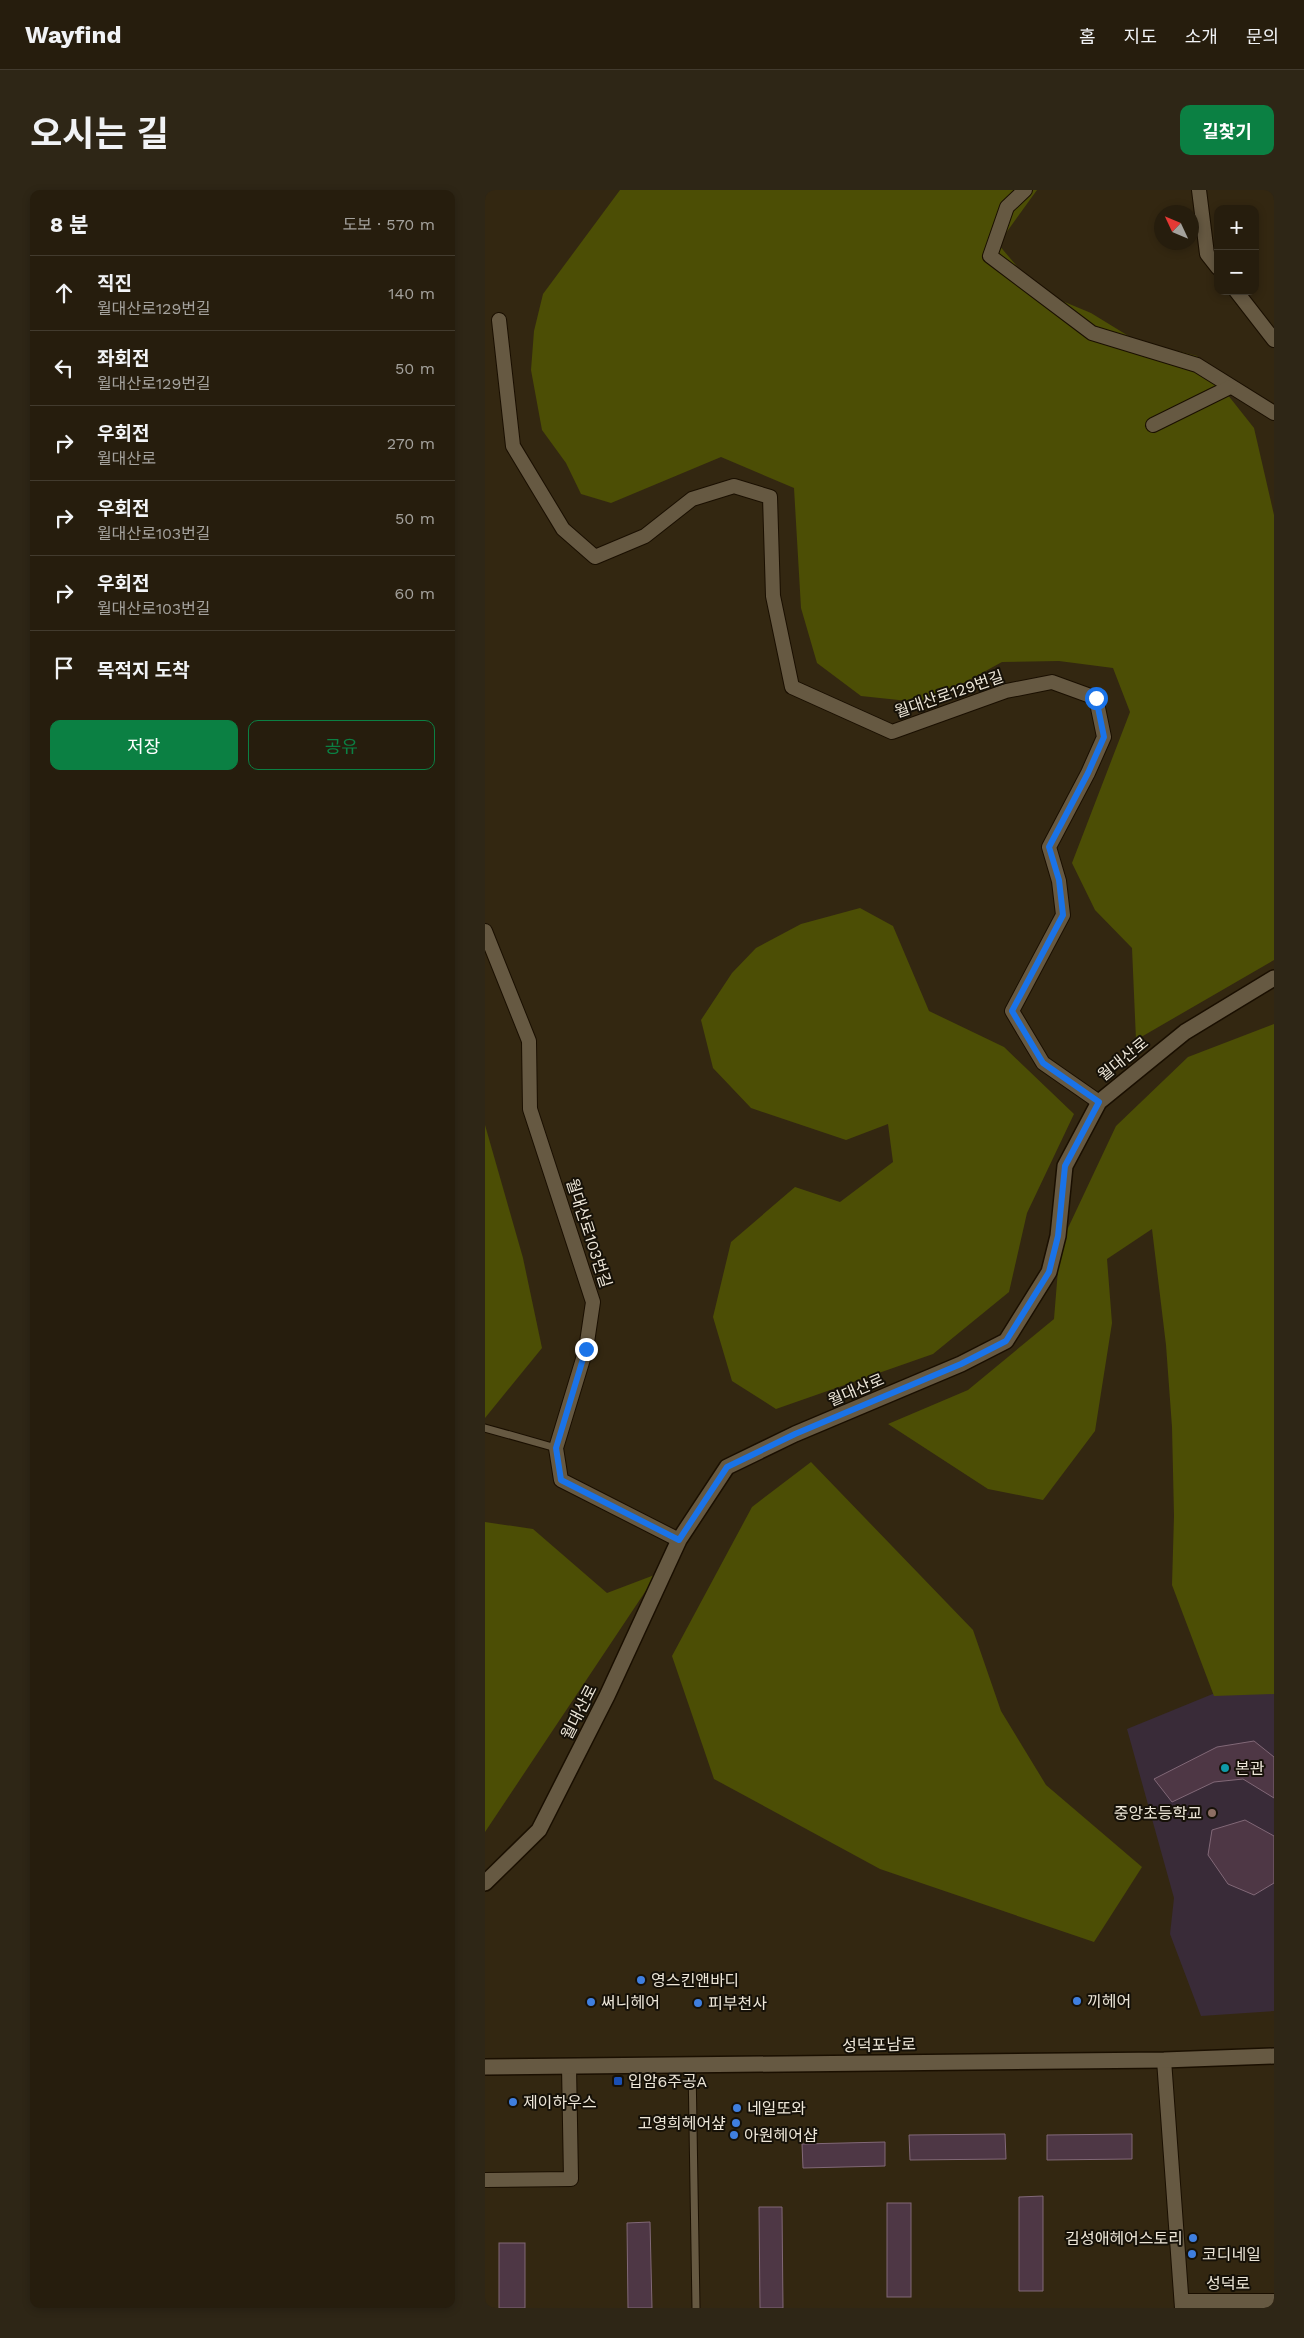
<!DOCTYPE html>
<html lang="ko">
<head>
<meta charset="utf-8">
<style>
	:root { --surface:#261d0d; --page:#2e2616; --text:#f1f3f6; --muted:#a4a29d; --line:#423b2e; --accent:#0b8043 }
	body { margin:0; font-family:"Work Sans","Noto Sans KR",sans-serif; background:var(--page); color:var(--text) }
	.controls { position:absolute; right:15px; top:15px; display:grid; overflow:hidden; border-radius:10px; box-shadow:0 2px 8px #0003 }
	.controls button { width:45px; height:45px; display:grid; place-items:center; padding:0; border:0; border-bottom:1px solid var(--line); background:var(--surface); color:var(--text); font:25px sans-serif }
	.compass { position:absolute; left:669px; top:15px; width:45px; height:45px; border-radius:50%; background:var(--surface); box-shadow:0 2px 8px #0003; rotate:314deg }
	.stop { position:absolute; width:15px; height:15px; margin:-11px; border:4px solid #1a73e8; border-radius:50%; background:#fff }
	.stop.end { background:#1a73e8; border-color:#fff; box-shadow:0 1px 5px #0008 }
	.list { margin:0; padding:0; list-style:none }
	h2 { display:flex; justify-content:space-between; align-items:center; height:65px; margin:0; padding:0 20px; font-size:21px }
	h2 small { font-size:16px; font-weight:400; color:var(--muted) }
	.list li { display:grid; grid-template-columns:32px 1fr auto; gap:15px; align-items:center; box-sizing:border-box; height:75px; padding:0 20px; border-top:1px solid var(--line) }
	.list b { display:block; font-size:19px; white-space:nowrap }
	.list p { margin:0; font-size:16px; white-space:nowrap; color:var(--muted) }
	.list em { font-size:16px; font-style:normal; color:var(--muted) }
	.actions { display:flex; gap:10px; padding:15px 20px }
	.actions a { flex:1; padding:11px 0; border:1px solid var(--accent); border-radius:10px; text-align:center; font-size:18px; color:var(--accent) }
	.actions .main { background:var(--accent); color:#fff }
	.icon { flex:none; width:28px; height:28px; fill:none; stroke:currentColor; stroke-width:2; stroke-linecap:round; stroke-linejoin:round }
	.map { position:relative; flex:none; width:789px; height:2118px; overflow:hidden; border-radius:10px }
	header { display:flex; align-items:center; gap:30px; box-sizing:border-box; height:70px; padding:0 25px; background:var(--surface); border-bottom:1px solid var(--line) }
	header strong { font-size:24px }
	nav { display:flex; gap:28px; margin-inline-start:auto; font-size:18px }
	.intro { display:flex; align-items:center; justify-content:space-between; box-sizing:border-box; height:120px; padding:0 30px }
	h1 { margin:0; font-size:35px }
	.button { padding:12px 22px; border-radius:10px; background:var(--accent); color:#fff; font-size:18px; font-weight:700 }
	main { display:flex; gap:30px; padding:0 30px }
	aside { flex:1; background:var(--surface); border-radius:10px; box-shadow:0 2px 8px #0003 }
	.map>svg:first-child { display:block }
	.education { fill:#392b38 }
	.green { fill:#4c4e05 }
	.building { fill:#4e3745; stroke:#816877 }
	.lines { fill:none; stroke-linecap:round; stroke-linejoin:round }
	.lane-casing { stroke:#1a0f00; stroke-width:9 }
	.street-casing { stroke:#1a0f00; stroke-width:16 }
	.secondary-casing { stroke:#1a0f00; stroke-width:18 }
	.lane { stroke:#665942; stroke-width:7 }
	.street { stroke:#665942; stroke-width:14 }
	.secondary { stroke:#665942; stroke-width:15 }
	.route { stroke:#1a73e8; stroke-width:6 }
	.culture-dot { fill:#0f9aa8; stroke:#161108; stroke-width:2 }
	.education-dot { fill:#8d6e63; stroke:#161108; stroke-width:2 }
	.shop-dot { fill:#3f7fe0; stroke:#161108; stroke-width:2 }
	.transit-dot { fill:#1a4fb4; stroke:#161108; stroke-width:2 }
	.labels { text-anchor:middle; dominant-baseline:central; stroke-width:4; stroke-linejoin:round; paint-order:stroke }
	.street-label { font-size:16px; fill:#ede6d8; stroke:#161108 }
	.poi-label { font-size:16px; fill:#ede6d8; stroke:#161108; text-anchor:start }
</style>
</head>
<body>
<header>
<strong>Wayfind</strong>
<nav><a>홈</a><a>지도</a><a>소개</a><a>문의</a></nav>
</header>
<div class="intro"><h1>오시는 길</h1><a class="button">길찾기</a></div>
<main>
<aside>
<h2>8 분<small>도보 · 570 m</small></h2>
<ul class="list">
<li><svg class="icon" aria-label="ahead" viewBox="0 0 24 24"><path d="M12 20V5M6 11l6-6 6 6"/></svg><div><b>직진</b><p>월대산로129번길</p></div><em>140 m</em></li>
<li><svg class="icon" aria-label="left" viewBox="0 0 24 24"><path d="M17 20v-9H6M10 6l-5 5 5 5"/></svg><div><b>좌회전</b><p>월대산로129번길</p></div><em>50 m</em></li>
<li><svg class="icon" aria-label="right" viewBox="0 0 24 24"><path d="M7 20v-9h11M14 6l5 5-5 5"/></svg><div><b>우회전</b><p>월대산로</p></div><em>270 m</em></li>
<li><svg class="icon" aria-label="right" viewBox="0 0 24 24"><path d="M7 20v-9h11M14 6l5 5-5 5"/></svg><div><b>우회전</b><p>월대산로103번길</p></div><em>50 m</em></li>
<li><svg class="icon" aria-label="right" viewBox="0 0 24 24"><path d="M7 20v-9h11M14 6l5 5-5 5"/></svg><div><b>우회전</b><p>월대산로103번길</p></div><em>60 m</em></li>
<li><svg class="icon" aria-label="arrive" viewBox="0 0 24 24"><path d="M6 21V4h12l-3 4 3 4H6"/></svg><div><b>목적지 도착</b></div></li>
</ul>
<div class="actions"><a class="main">저장</a><a>공유</a></div>
</aside>
<div class="map">
<svg width="789" height="2118" viewBox="0 0 789 2118">
	<rect width="100%" height="100%" fill="#332711"/>
	<path class="education" d="M 789,1489 L 789,1821 L 716,1826 L 685,1744 L 689,1708 L 642,1539 L 757,1492 Z"/>
	<g class="green">
		<path d="M 135,0 L 552,0 L 513,54 L 553,101 L 606,123 L 650,150 L 712,166 L 769,238 L 789,325 L 789,770 L 651,850 L 647,758 L 610,720 L 587,673 L 645,522 L 628,478 L 574,471 L 517,472 L 442,513 L 376,506 L 332,473 L 316,418 L 309,298 L 236,267 L 126,313 L 96,304 L 81,273 L 57,240 L 46,180 L 49,141 L 58,104 Z"/>
		<path d="M 375,718 L 408,736 L 444,821 L 519,857 L 589,924 L 542,1023 L 524,1102 L 448,1164 L 291,1219 L 247,1191 L 228,1127 L 246,1052 L 310,997 L 355,1012 L 408,972 L 403,934 L 361,950 L 266,918 L 228,878 L 216,830 L 247,783 L 271,758 L 316,734 Z"/>
		<path d="M 789,834 L 789,1504 L 729,1506 L 687,1395 L 689,1326 L 687,1237 L 681,1155 L 667,1039 L 622,1069 L 627,1133 L 610,1241 L 558,1310 L 503,1299 L 403,1234 L 483,1200 L 569,1129 L 575,1055 L 631,936 L 703,867 Z"/>
		<path d="M 0,935 L 38,1068 L 57,1158 L 0,1228 Z"/>
		<path d="M 326,1272 L 488,1440 L 516,1521 L 561,1595 L 657,1677 L 609,1752 L 395,1679 L 229,1589 L 187,1466 L 267,1317 Z"/>
		<path d="M 0,1332 L 48,1339 L 122,1403 L 172,1384 L 0,1642 Z"/>
	</g>
	<g class="building">
		<path d="M 769,1551 L 789,1567 L 789,1608 L 758,1589 L 729,1592 L 687,1612 L 669,1589 L 732,1557 Z"/>
		<path d="M 760,1630 L 789,1646 L 789,1693 L 769,1705 L 743,1694 L 723,1665 L 727,1640 Z"/>
		<path d="M 520,1944 L 521,1969 L 425,1970 L 424,1945 Z"/>
		<path d="M 647,1944 L 647,1969 L 562,1970 L 562,1945 Z"/>
		<path d="M 400,1952 L 400,1976 L 318,1978 L 317,1954 Z"/>
		<path d="M 558,2006 L 558,2101 L 534,2101 L 534,2007 Z"/>
		<rect x="402" y="2013" width="24" height="94"/>
		<path d="M 274,2017 L 297,2017 L 298,2118 L 275,2118 Z"/>
		<path d="M 165,2032 L 167,2118 L 143,2118 L 142,2033 Z"/>
		<rect x="14" y="2053" width="26" height="65"/>
	</g>
	<g class="lines">
		<defs>
			<g id="lane">
				<path d="M 0,1238 L 71,1258"/>
				<path d="M 207,1875 L 211,2118"/>
			</g>
			<g id="street">
				<path d="M 540,0 L 522,17 L 505,66 L 607,143 L 712,175 L 789,223"/>
				<path d="M 714,0 L 722,64 L 733,78"/>
				<path d="M 751,101 L 789,150"/>
				<path d="M 14,130 L 28,256 L 78,339 L 110,367 L 160,346 L 207,309 L 249,296 L 285,307 L 288,406 L 307,497 L 407,542 L 521,501 L 567,492 L 611,508 L 619,547 L 603,583 L 564,657 L 574,691 L 578,725 L 527,821 L 558,873 L 614,912"/>
				<path d="M 668,235 L 745,197"/>
				<path d="M 0,741 L 44,851 L 45,919 L 108,1112 L 101,1159 L 71,1258 L 76,1290 L 194,1350"/>
				<path d="M 679,1870 L 697,2118"/>
				<path d="M 0,1990 L 86,1989 L 84,1876"/>
				<path d="M 697,2111 L 789,2111"/>
			</g>
			<g id="secondary">
				<path d="M 0,1693 L 54,1640 L 122,1506 L 194,1350 L 242,1277 L 310,1244 L 476,1174 L 521,1151 L 564,1082 L 573,1046 L 580,976 L 614,912 L 700,842 L 789,788"/>
				<path d="M 0,1877 L 679,1870 L 789,1866"/>
			</g>
		</defs>
		<use href="#lane" class="lane-casing"/>
		<use href="#street" class="street-casing"/>
		<use href="#secondary" class="secondary-casing"/>
		<use href="#lane" class="lane"/>
		<use href="#street" class="street"/>
		<use href="#secondary" class="secondary"/>
	</g>
	<g class="lines">
		<path class="route" d="M 101,1159 L 71,1258 L 76,1290 L 194,1350 L 242,1277 L 310,1244 L 476,1174 L 521,1151 L 564,1082 L 573,1046 L 580,976 L 614,912 L 558,873 L 527,821 L 578,725 L 574,690 L 564,657 L 603,583 L 619,547 L 611,508"/>
	</g>
	<circle class="culture-dot" cx="740" cy="1578" r="5"/>
	<circle class="education-dot" cx="727" cy="1623" r="5"/>
	<g class="shop-dot">
		<circle cx="156" cy="1790" r="5"/>
		<circle cx="592" cy="1811" r="5"/>
		<circle cx="106" cy="1812" r="5"/>
		<circle cx="213" cy="1813" r="5"/>
		<circle cx="28" cy="1912" r="5"/>
		<circle cx="252" cy="1918" r="5"/>
		<circle cx="251" cy="1933" r="5"/>
		<circle cx="249" cy="1945" r="5"/>
		<circle cx="708" cy="2048" r="5"/>
		<circle cx="707" cy="2064" r="5"/>
	</g>
	<rect class="transit-dot" x="128" y="1886" width="10" height="10" rx="2.5"/>
	<g class="labels">
		<g class="street-label">
			<text transform="translate(464 504) rotate(-19)">월대산로129번길</text>
			<text transform="translate(638 869) rotate(-39)">월대산로</text>
			<text transform="translate(104 1043) rotate(72)">월대산로103번길</text>
			<text transform="translate(371 1200) rotate(-23)">월대산로</text>
			<text transform="translate(94 1522) rotate(-63)">월대산로</text>
			<text transform="translate(394 1855) rotate(-1)">성덕포남로</text>
			<text x="743" y="2093">성덕로</text>
		</g>
		<g class="poi-label">
			<text x="750" y="1578">본관</text>
			<text x="717" y="1623" text-anchor="end">중앙초등학교</text>
			<text x="166" y="1790">영스킨앤바디</text>
			<text x="602" y="1811">끼헤어</text>
			<text x="116" y="1812">써니헤어</text>
			<text x="223" y="1813">피부천사</text>
			<text x="143" y="1891">입암6주공A</text>
			<text x="38" y="1912">제이하우스</text>
			<text x="262" y="1918">네일또와</text>
			<text x="241" y="1933" text-anchor="end">고영희헤어샾</text>
			<text x="259" y="1945">아원헤어샵</text>
			<text x="698" y="2048" text-anchor="end">김성애헤어스토리</text>
			<text x="717" y="2064">코디네일</text>
		</g>
	</g>
</svg>
<div class="controls">
<button>+</button>
<button>−</button>
</div>
<svg class="compass" viewBox="-18 -18 36 36"><path d="M0-13l5 13h-10z" fill="#e53935"/><path d="M0 13l5-13h-10z" fill="#a4a29d"/></svg>
<div class="stop" style="left:611px;top:508px"></div>
<div class="stop end" style="left:101px;top:1159px"></div>
</div>
</main>
</body>
</html>
